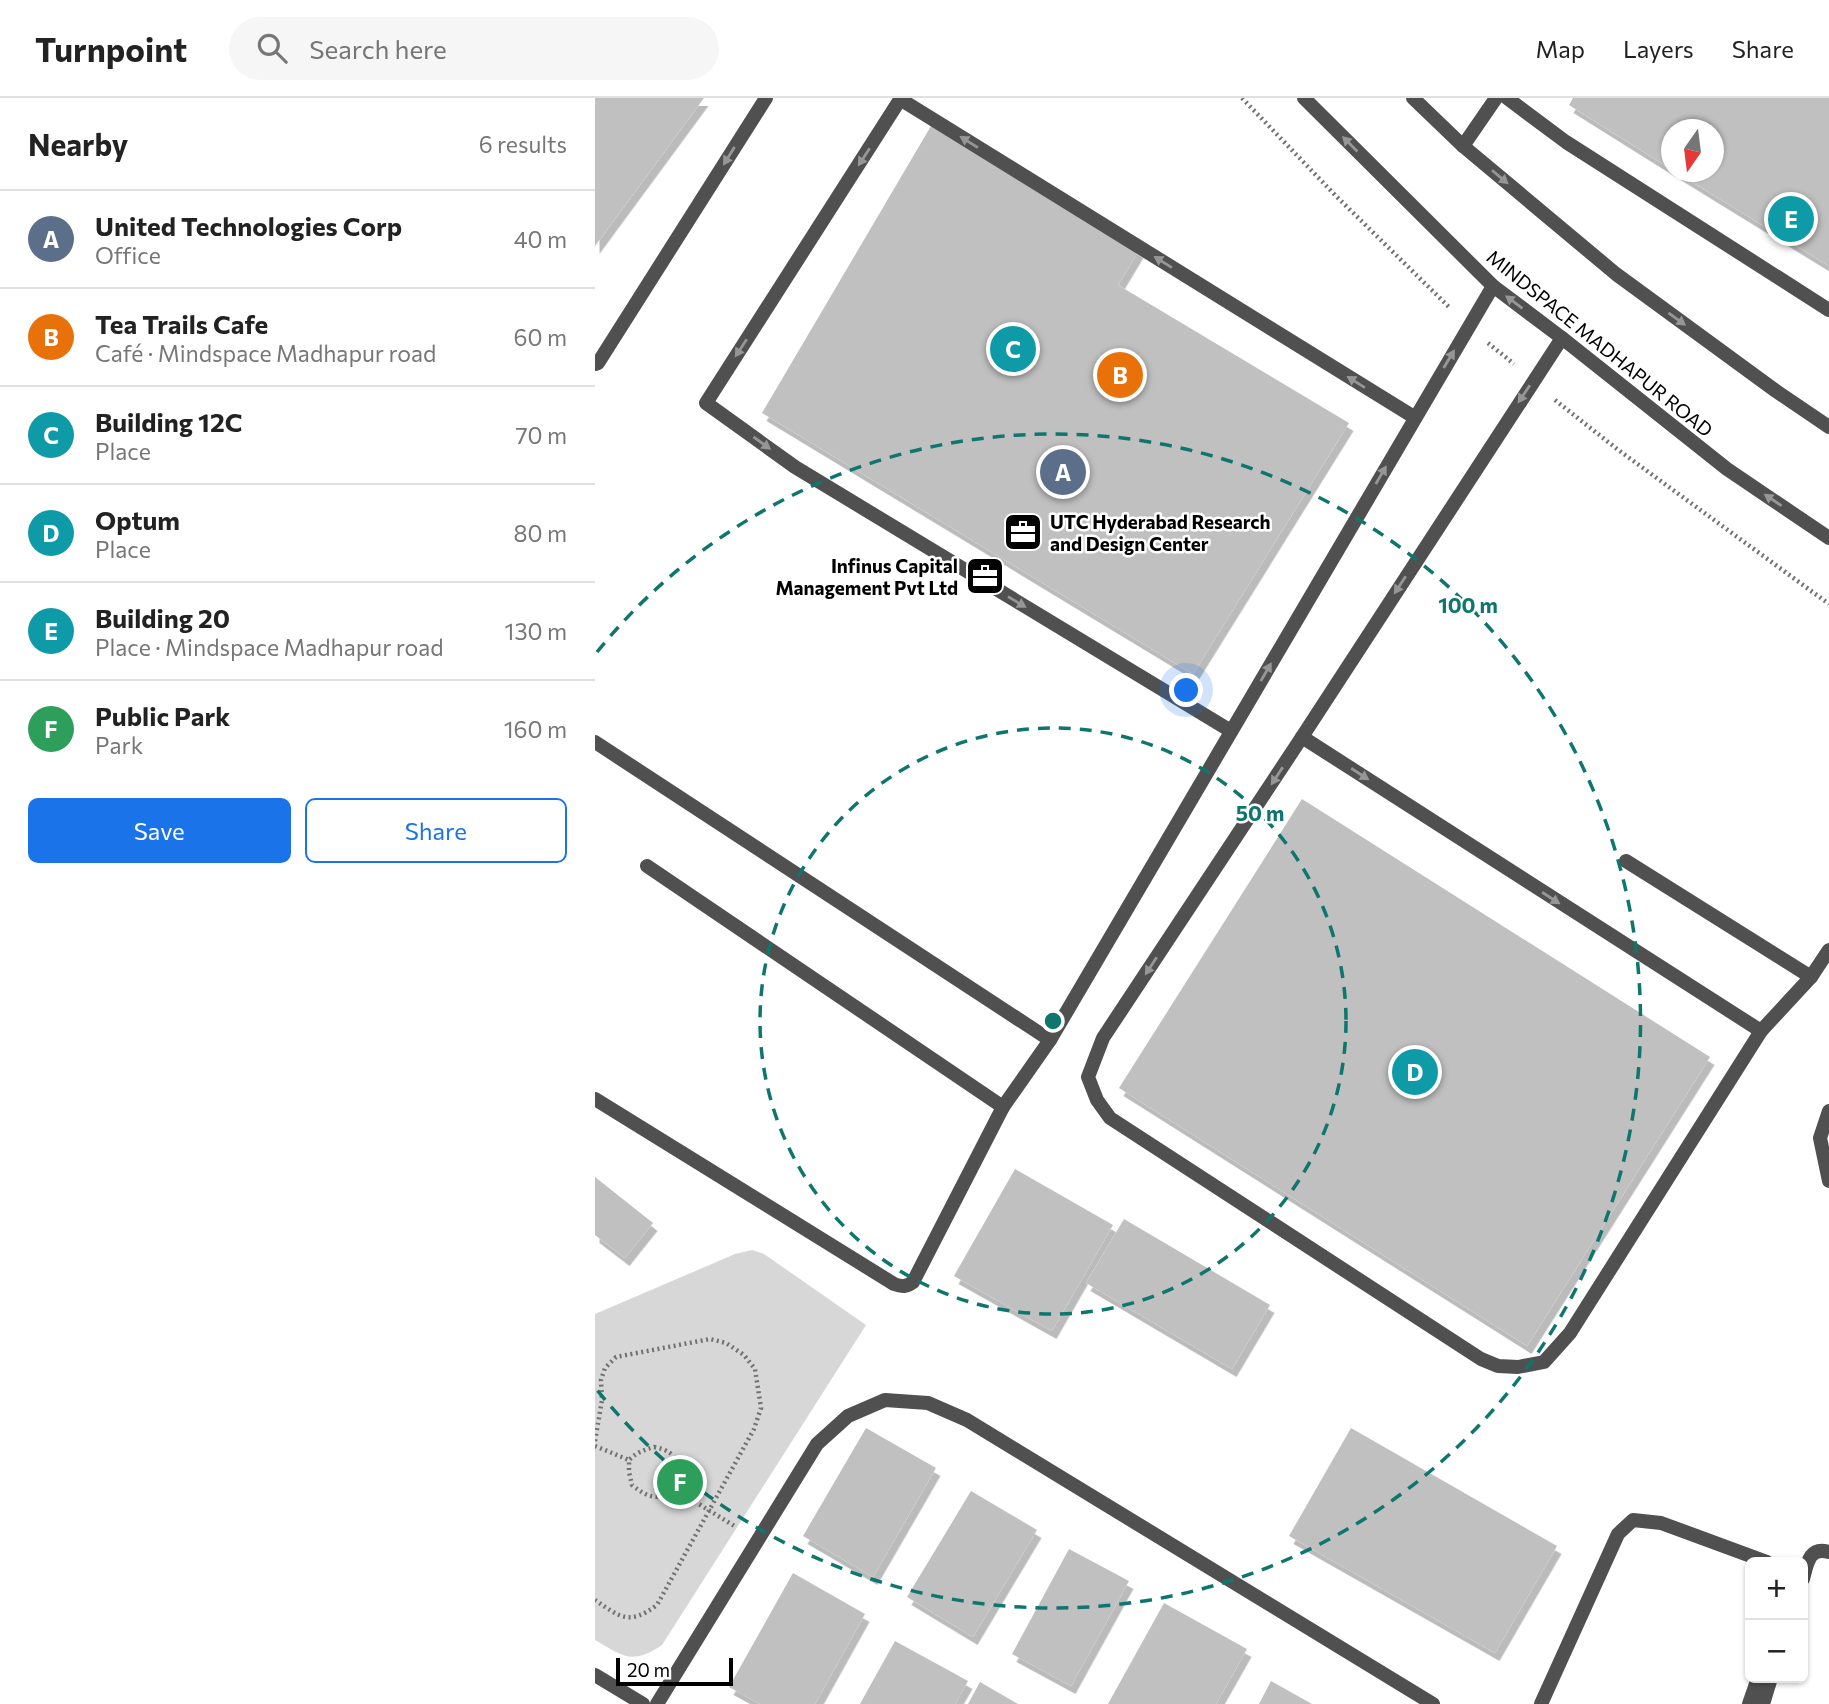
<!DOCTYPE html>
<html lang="en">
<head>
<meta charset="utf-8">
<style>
	:root { --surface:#fff; --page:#f6f6f6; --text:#222; --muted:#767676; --line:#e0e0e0; --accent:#1a73e8 }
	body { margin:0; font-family:Commissioner,sans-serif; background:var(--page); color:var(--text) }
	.controls { position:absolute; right:21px; bottom:21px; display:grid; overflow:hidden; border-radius:10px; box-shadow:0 2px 5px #0004 }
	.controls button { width:63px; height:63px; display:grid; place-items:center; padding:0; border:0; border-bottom:2px solid var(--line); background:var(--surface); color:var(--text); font:35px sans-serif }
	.compass { position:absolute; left:1066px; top:21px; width:63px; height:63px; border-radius:50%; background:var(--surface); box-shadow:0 2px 5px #0004; rotate:194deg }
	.scale { position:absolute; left:21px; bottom:18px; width:117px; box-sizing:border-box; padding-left:7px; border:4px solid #000; border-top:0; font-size:19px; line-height:24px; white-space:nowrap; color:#000; -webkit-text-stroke:5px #fff; paint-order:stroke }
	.you { position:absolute; left:592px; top:593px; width:24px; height:24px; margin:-18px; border:5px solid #fff; border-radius:50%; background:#1a73e8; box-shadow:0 0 0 10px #1a73e833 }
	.badge { display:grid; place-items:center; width:46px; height:46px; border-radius:50%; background:var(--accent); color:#fff; font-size:23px; font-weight:700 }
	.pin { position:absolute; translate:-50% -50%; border:4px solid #fff; box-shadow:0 2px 7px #0006 }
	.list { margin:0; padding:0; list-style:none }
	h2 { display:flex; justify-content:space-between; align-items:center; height:91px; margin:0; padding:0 28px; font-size:30px }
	h2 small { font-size:23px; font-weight:400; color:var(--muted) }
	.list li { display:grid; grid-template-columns:46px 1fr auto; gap:21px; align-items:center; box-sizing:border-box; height:98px; padding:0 28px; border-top:2px solid var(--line) }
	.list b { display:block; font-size:26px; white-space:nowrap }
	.list p { margin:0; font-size:23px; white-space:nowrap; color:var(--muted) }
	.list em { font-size:23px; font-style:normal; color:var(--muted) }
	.actions { display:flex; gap:14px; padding:21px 28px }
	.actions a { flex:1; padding:16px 0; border:2px solid var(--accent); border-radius:10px; text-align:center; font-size:24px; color:var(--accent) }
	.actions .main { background:var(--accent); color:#fff }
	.icon { flex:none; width:38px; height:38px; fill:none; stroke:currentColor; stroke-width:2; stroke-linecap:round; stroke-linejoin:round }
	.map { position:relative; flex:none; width:1234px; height:1606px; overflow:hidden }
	header { display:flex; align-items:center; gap:42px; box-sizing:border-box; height:98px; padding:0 35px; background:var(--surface); border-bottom:2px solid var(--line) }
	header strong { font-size:33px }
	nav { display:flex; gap:38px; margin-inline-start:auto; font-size:24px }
	.search { width:490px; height:63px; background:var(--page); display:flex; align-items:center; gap:18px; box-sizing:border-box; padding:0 24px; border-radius:38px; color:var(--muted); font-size:26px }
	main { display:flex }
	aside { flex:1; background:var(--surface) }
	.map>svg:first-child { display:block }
	.green { fill:#d7d7d7 }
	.building { fill:#c0c0c0; filter:url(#shadow) }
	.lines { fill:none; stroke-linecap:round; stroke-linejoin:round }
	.path { stroke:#727272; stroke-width:4.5; stroke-dasharray:2 3.5; stroke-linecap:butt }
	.service { stroke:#505050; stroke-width:14 }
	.minor { stroke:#505050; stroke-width:14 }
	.tertiary { stroke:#505050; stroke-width:14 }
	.oneway { fill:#969696 }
	.ring { fill:none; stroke:#0f766e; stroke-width:3.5; stroke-dasharray:12 9 }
	.labels { text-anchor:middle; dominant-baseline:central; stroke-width:5; stroke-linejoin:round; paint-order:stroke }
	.street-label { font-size:19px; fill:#000; stroke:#fff }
	.poi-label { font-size:19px; font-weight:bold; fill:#000; stroke:#fff; text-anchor:start }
	.centre { fill:#0f766e; stroke:#fff; stroke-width:3.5 }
	.ring-label { font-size:21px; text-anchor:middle; font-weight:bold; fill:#0f766e; stroke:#fff; stroke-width:5; stroke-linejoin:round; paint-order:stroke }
</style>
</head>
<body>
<header>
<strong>Turnpoint</strong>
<div class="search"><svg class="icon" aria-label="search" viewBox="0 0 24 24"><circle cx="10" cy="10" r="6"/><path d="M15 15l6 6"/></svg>Search here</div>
<nav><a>Map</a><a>Layers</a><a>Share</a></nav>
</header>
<main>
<aside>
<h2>Nearby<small>6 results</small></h2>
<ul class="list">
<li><span class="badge" style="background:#5c6f8a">A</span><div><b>United Technologies Corp</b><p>Office</p></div><em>40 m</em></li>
<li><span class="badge" style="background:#e8710a">B</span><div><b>Tea Trails Cafe</b><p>Café · Mindspace Madhapur road</p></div><em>60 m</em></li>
<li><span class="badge" style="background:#0f9aa8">C</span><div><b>Building 12C</b><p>Place</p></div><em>70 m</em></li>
<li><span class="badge" style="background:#0f9aa8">D</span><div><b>Optum</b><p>Place</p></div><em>80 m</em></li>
<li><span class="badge" style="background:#0f9aa8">E</span><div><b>Building 20</b><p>Place · Mindspace Madhapur road</p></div><em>130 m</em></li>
<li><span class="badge" style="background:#2e9e5b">F</span><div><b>Public Park</b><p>Park</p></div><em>160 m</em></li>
</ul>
<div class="actions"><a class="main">Save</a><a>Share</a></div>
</aside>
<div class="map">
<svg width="1234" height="1606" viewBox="0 0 1234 1606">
	<defs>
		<filter id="shadow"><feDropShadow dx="4.5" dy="8" stdDeviation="0" flood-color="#0004"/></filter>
	</defs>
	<rect width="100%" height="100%" fill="#fff"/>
	<path class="green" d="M 157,1152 L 169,1156 L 271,1227 L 67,1547 C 37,1567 29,1559 0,1542 L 0,1216 L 140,1156 Z"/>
	<g class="building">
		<path d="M 0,0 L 109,0 L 0,148 Z"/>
		<path d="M 978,0 L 1234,0 L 1234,168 L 1081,74 L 1118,74 L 1118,32 L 1076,32 L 1076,71 L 974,7 Z"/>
		<path d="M 336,28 L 544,152 L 523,187 L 754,325 L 598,576 L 167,315 Z"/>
		<path d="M 707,701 L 1115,959 L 932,1248 L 524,990 Z"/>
		<path d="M 420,1071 L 518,1127 L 457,1233 L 359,1178 Z"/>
		<path d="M 0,1079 L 58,1125 L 30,1160 L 0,1137 Z"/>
		<path d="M 529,1121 L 675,1207 L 637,1271 L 491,1185 Z"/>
		<path d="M 271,1330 L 341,1370 L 278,1479 L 208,1438 Z"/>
		<path d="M 756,1330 L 962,1448 L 900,1555 L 694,1438 Z"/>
		<path d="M 376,1393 L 442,1432 L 378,1539 L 312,1499 Z"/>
		<path d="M 474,1451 L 534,1483 L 476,1588 L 417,1556 Z"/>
		<path d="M 198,1475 L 270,1516 L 220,1606 L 165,1606 L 134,1589 Z"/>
		<path d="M 569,1505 L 652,1551 L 621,1606 L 513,1606 Z"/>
		<path d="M 300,1543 L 373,1583 L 360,1606 L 265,1606 Z"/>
		<path d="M 676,1583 L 717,1606 L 664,1606 Z"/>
		<path d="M 385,1584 L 423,1606 L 373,1606 Z"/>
	</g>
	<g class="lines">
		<g class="path">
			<path d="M 647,0 L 741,98 L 856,211"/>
			<path d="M 893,245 L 919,266"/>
			<path d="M 960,302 L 1022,351 L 1234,506"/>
			<path d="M 0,1343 L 7,1302 L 6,1282 L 10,1270 L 21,1259 L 115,1241 L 131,1245 L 149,1257 L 160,1271 L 166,1310 L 159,1331 L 62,1507 C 34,1528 25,1519 0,1502"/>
			<path d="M 0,1348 L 34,1362"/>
			<path d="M 59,1349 C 86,1354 86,1369 81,1392 C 63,1403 53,1400 37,1387 L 34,1374 L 34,1362 C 42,1354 49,1352 59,1349 Z"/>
			<path d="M 81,1392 L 141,1429"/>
		</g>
		<g class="service">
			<path d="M 306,0 L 111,305 L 200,369 L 636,633"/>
			<path d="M 912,0 L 971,44 L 1234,212"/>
			<path d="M 305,1 L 819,319"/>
			<path d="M 868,48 L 901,0"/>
			<path d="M 967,240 L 707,639 L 508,940 L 493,979 L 502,1002 L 515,1020 L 886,1261 L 903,1268 L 923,1269 L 949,1264 L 975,1235 L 1166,933 L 1216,879 L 1234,852"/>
			<path d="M 0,266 L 3,265 L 171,0"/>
			<path d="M 707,639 L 1166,933"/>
			<path d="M 0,644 L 455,942"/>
			<path d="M 1031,763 L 1216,879"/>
			<path d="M 52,768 L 408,1009"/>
			<path d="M 0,1001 L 299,1186 C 307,1189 311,1189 318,1184 L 408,1009 L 455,942 L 898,188"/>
			<path d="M 1234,1013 L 1225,1040 L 1234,1083"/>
		</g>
		<g class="minor">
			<path d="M 1208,1481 C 1212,1466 1214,1448 1234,1454"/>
			<path d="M 0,1577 L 48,1606"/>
			<path d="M 62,1606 L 222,1346 L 253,1318 L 290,1302 L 333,1305 L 372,1322 L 838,1606"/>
			<path d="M 946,1606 L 1023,1436 L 1038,1422 L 1066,1425 L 1172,1464"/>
			<path d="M 1154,1606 L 1163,1580"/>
			<path d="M 1168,1606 L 1176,1580"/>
		</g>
		<g class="tertiary">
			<path d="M 709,0 L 898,188 L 967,240 L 1132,371 L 1234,440"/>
			<path d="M 818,0 L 868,48 L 1021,176 L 1181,293 L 1234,329"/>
		</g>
	</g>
	<defs><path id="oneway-solid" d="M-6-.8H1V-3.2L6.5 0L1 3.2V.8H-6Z" transform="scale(1.75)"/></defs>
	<g class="oneway">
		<use href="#oneway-solid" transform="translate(374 44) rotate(-148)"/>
		<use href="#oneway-solid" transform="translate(755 46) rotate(-135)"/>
		<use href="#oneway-solid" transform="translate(134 58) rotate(122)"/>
		<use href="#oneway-solid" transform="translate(269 59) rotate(123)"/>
		<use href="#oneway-solid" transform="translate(905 79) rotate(40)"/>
		<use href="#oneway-solid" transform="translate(568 164) rotate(-148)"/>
		<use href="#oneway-solid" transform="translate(919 204) rotate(-143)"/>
		<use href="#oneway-solid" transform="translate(1082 221) rotate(36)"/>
		<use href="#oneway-solid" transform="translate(146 250) rotate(123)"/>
		<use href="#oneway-solid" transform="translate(854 261) rotate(-59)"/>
		<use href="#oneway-solid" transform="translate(761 284) rotate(-148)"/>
		<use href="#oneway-solid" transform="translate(929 296) rotate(124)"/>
		<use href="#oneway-solid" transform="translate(167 345) rotate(36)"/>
		<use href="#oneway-solid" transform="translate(786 377) rotate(-60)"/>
		<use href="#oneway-solid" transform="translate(1178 402) rotate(-146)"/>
		<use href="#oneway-solid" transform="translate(805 487) rotate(123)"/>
		<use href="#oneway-solid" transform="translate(422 504) rotate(31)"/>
		<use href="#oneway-solid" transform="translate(671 574) rotate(-60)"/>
		<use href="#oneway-solid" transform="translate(765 676) rotate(33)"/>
		<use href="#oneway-solid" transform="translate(682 678) rotate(123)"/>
		<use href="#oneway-solid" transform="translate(956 800) rotate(33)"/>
		<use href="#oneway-solid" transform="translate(556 868) rotate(123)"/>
	</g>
	<g class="ring">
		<circle cx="458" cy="923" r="293"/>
		<path d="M2 554A587 587 0 1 1 2 1292"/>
	</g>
	<defs>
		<symbol id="office-square" viewBox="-11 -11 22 22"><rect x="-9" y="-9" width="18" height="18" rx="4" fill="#000" stroke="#fff"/><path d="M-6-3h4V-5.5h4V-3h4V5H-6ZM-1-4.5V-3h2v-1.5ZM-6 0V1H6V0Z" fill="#fff"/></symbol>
	</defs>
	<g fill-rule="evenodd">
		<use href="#office-square" x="406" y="412" width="44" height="44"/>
		<use href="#office-square" x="368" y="456" width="44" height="44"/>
	</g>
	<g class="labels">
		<g class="street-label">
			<text transform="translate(1005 245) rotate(39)">MINDSPACE MADHAPUR ROAD</text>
		</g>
		<g class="poi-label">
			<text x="455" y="423">UTC Hyderabad Research<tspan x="455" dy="22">and Design Center</tspan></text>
			<text x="363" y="467" text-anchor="end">Infinus Capital<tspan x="363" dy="22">Management Pvt Ltd</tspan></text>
		</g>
	</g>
	<circle cx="458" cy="923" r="10" class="centre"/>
	<g class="ring-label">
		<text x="873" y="515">100 m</text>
		<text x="665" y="723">50 m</text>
	</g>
</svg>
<div class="controls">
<button>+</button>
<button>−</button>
</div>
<svg class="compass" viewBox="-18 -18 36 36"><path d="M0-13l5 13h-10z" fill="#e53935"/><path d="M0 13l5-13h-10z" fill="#767676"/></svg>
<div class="scale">20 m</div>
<div class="you"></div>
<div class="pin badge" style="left:468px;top:374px;background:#5c6f8a">A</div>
<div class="pin badge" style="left:525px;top:277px;background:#e8710a">B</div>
<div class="pin badge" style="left:418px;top:251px;background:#0f9aa8">C</div>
<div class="pin badge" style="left:820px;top:974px;background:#0f9aa8">D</div>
<div class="pin badge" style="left:1196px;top:121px;background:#0f9aa8">E</div>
<div class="pin badge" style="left:85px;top:1384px;background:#2e9e5b">F</div>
</div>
</main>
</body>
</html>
